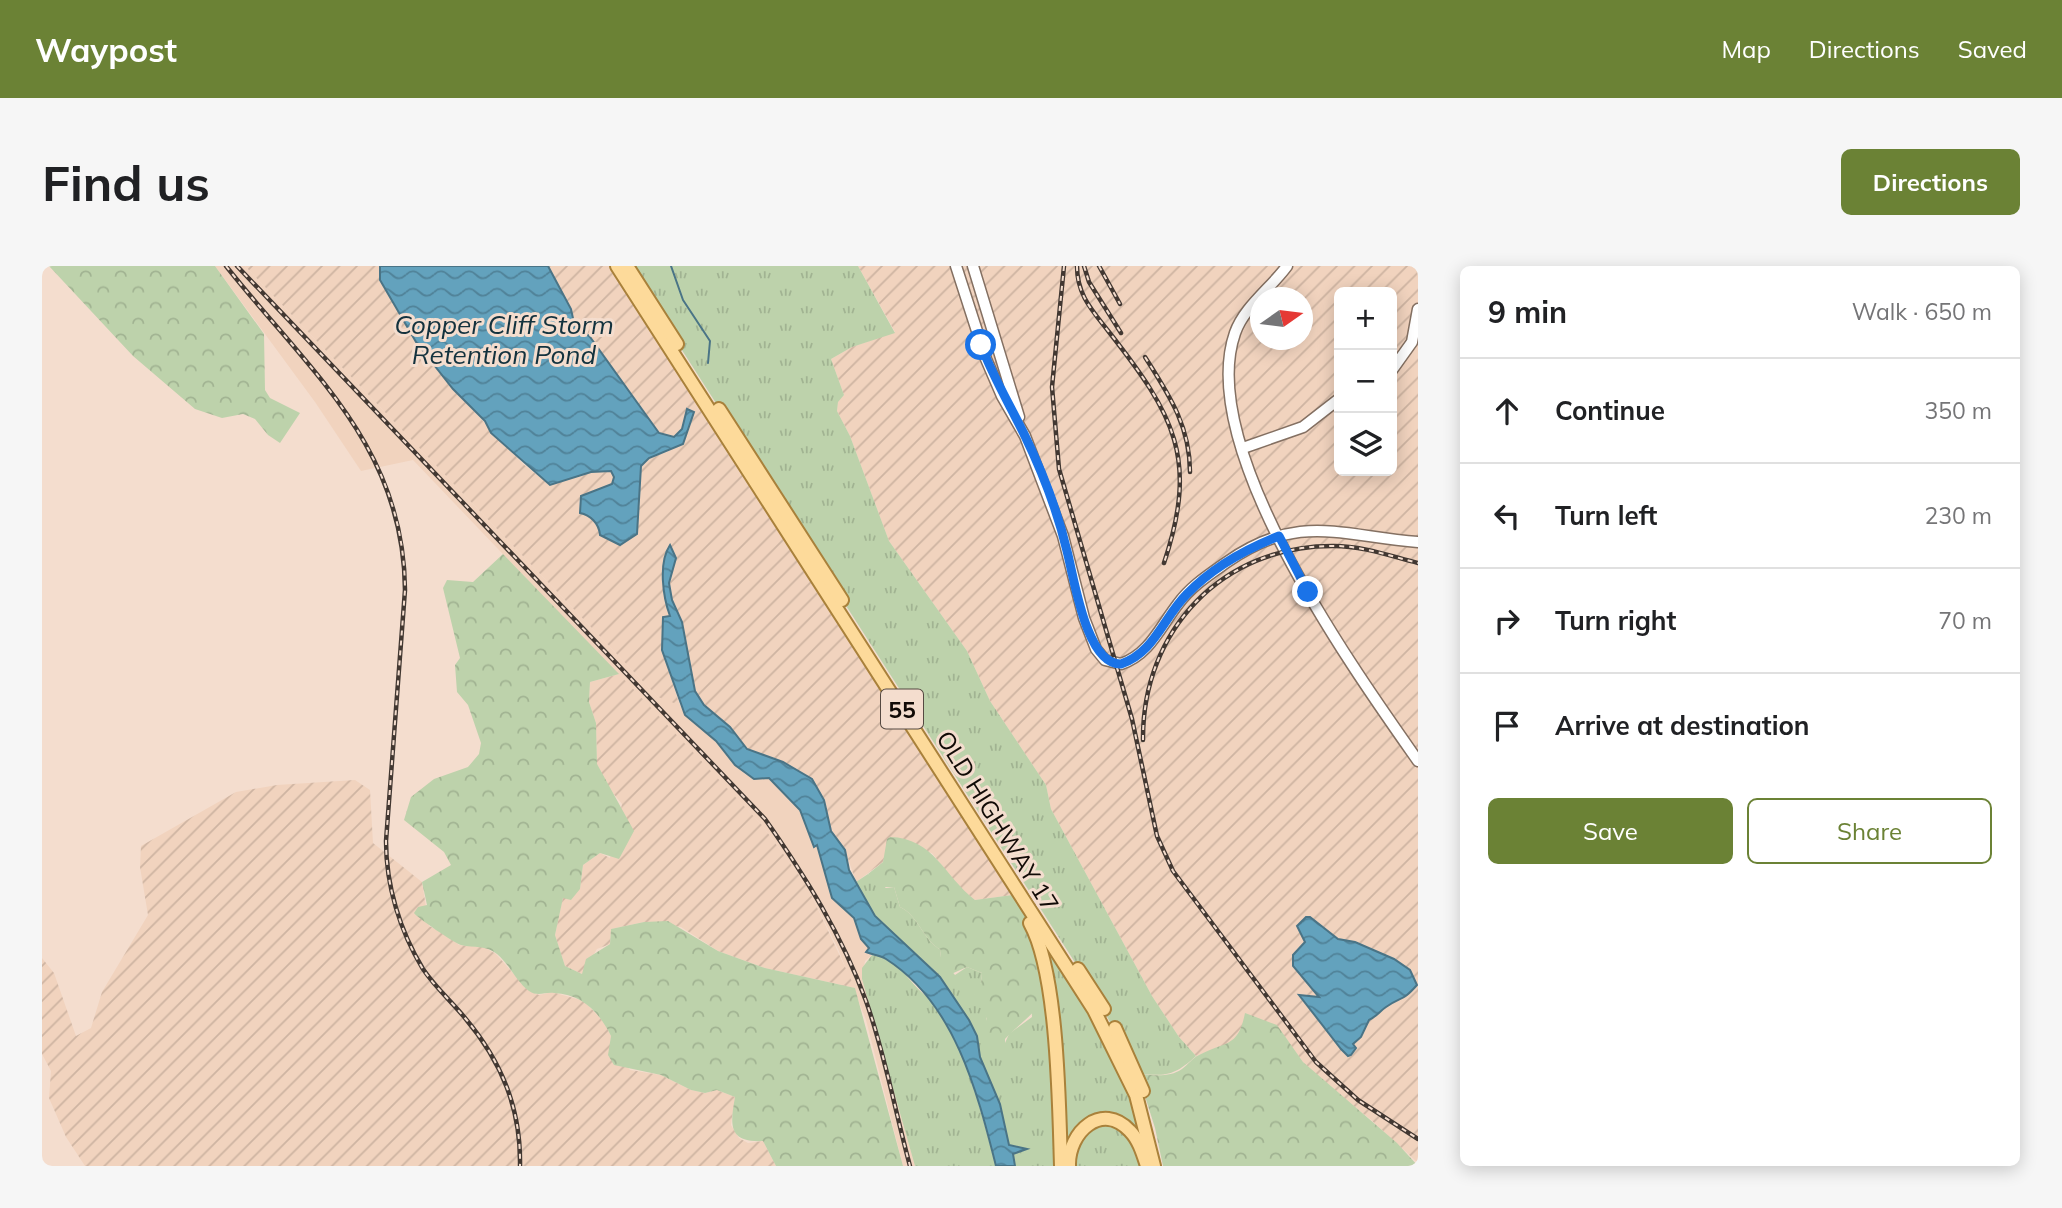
<!DOCTYPE html>
<html lang="en">
<head>
<meta charset="utf-8">
<style>
	:root { --surface:#fff; --page:#f6f6f6; --text:#202124; --muted:#757577; --line:#e0e0e0; --accent:#6b8235 }
	body { margin:0; font-family:Mulish,sans-serif; background:var(--page); color:var(--text) }
	.controls { position:absolute; right:21px; top:21px; display:grid; overflow:hidden; border-radius:10px; box-shadow:0 4px 18px #0003 }
	.controls button { width:63px; height:63px; display:grid; place-items:center; padding:0; border:0; border-bottom:2px solid var(--line); background:var(--surface); color:var(--text); font:35px sans-serif }
	.compass { position:absolute; left:1208px; top:21px; width:63px; height:63px; border-radius:50%; background:var(--surface); box-shadow:0 4px 18px #0003; rotate:76deg }
	.stop { position:absolute; width:21px; height:21px; margin:-16px; border:5px solid #1a73e8; border-radius:50%; background:#fff }
	.stop.end { background:#1a73e8; border-color:#fff; box-shadow:0 2px 7px #0008 }
	.list { margin:0; padding:0; list-style:none }
	h2 { display:flex; justify-content:space-between; align-items:center; height:91px; margin:0; padding:0 28px; font-size:30px }
	h2 small { font-size:23px; font-weight:400; color:var(--muted) }
	.list li { display:grid; grid-template-columns:46px 1fr auto; gap:21px; align-items:center; box-sizing:border-box; height:105px; padding:0 28px; border-top:2px solid var(--line) }
	.list b { display:block; font-size:26px; white-space:nowrap }
	.list em { font-size:23px; font-style:normal; color:var(--muted) }
	.actions { display:flex; gap:14px; padding:21px 28px }
	.actions a { flex:1; padding:16px 0; border:2px solid var(--accent); border-radius:10px; text-align:center; font-size:24px; color:var(--accent) }
	.actions .main { background:var(--accent); color:#fff }
	.icon { flex:none; width:38px; height:38px; fill:none; stroke:currentColor; stroke-width:2; stroke-linecap:round; stroke-linejoin:round }
	.map { position:relative; flex:none; width:1376px; height:900px; overflow:hidden; border-radius:10px }
	header { display:flex; align-items:center; gap:42px; box-sizing:border-box; height:98px; padding:0 35px; background:var(--accent); color:#fff }
	header strong { font-size:33px }
	nav { display:flex; gap:38px; margin-inline-start:auto; font-size:24px }
	.intro { display:flex; align-items:center; justify-content:space-between; box-sizing:border-box; height:168px; padding:0 42px }
	h1 { margin:0; font-size:49px }
	.button { padding:18px 32px; border-radius:10px; background:var(--accent); color:#fff; font-size:24px; font-weight:700 }
	main { display:flex; gap:42px; padding:0 42px }
	aside { flex:1; background:var(--surface); border-radius:10px; box-shadow:0 4px 18px #0003 }
	.map>svg:first-child { display:block }
	.built { fill:#f1d3be }
	.industrial { fill:url(#industrial-furrows); fill-rule:evenodd }
	.grass { fill:url(#grass-tufts) }
	.forest { fill:url(#forest-crowns) }
	.water { fill:url(#water-waves); stroke:#4a7486; stroke-width:2 }
	.lines { fill:none; stroke-linecap:round; stroke-linejoin:round }
	.stream { stroke:#4a7486; stroke-width:2 }
	.minor-casing { stroke:#847062; stroke-width:13 }
	.major-casing { stroke:#a9813b; stroke-width:16 }
	.minor { stroke:#fff; stroke-width:10 }
	.major { stroke:#fdda9a; stroke-width:12 }
	.rail-casing { stroke:#423832; stroke-width:4.5 }
	.rail { stroke:#f4ddce; stroke-width:2; stroke-dasharray:5; stroke-linecap:butt }
	.route { stroke:#1a73e8; stroke-width:9 }
	.labels { text-anchor:middle; dominant-baseline:central; stroke-width:6; stroke-linejoin:round; paint-order:stroke }
	.shield { fill:#f4ddce; stroke:#554942; stroke-width:2 }
	.shield-label { font-size:23px; font-weight:bold; fill:#110a06 }
	.street-label { font-size:24px; fill:#110a06; stroke:#f4ddce }
	.water-label { font-size:26px; font-style:italic; fill:#13323e; stroke:#f4ddce }
</style>
</head>
<body>
<header>
<strong>Waypost</strong>
<nav><a>Map</a><a>Directions</a><a>Saved</a></nav>
</header>
<div class="intro"><h1>Find us</h1><a class="button">Directions</a></div>
<main>
<div class="map">
<svg width="1376" height="900" viewBox="0 0 1376 900">
	<defs>
		<pattern id="industrial-furrows" width="10" height="10" patternUnits="userSpaceOnUse" patternTransform="scale(1.75)"><rect width="10" height="10" fill="#f1d3be"/><path d="M-1 1l2-2M0 10L10 0M9 11l2-2" fill="none" stroke="#ceb4a2"/></pattern>
		<pattern id="grass-tufts" width="24" height="20" patternUnits="userSpaceOnUse" patternTransform="scale(1.75)"><rect width="24" height="20" fill="#bdd2ab"/><path d="M3 7l-1-3M5 7V3M7 7l1-3M15 17l-1-3M17 17v-4M19 17l1-3" fill="none" stroke="#a1b392"/></pattern>
		<pattern id="forest-crowns" width="20" height="18" patternUnits="userSpaceOnUse" patternTransform="scale(1.75)"><rect width="20" height="18" fill="#bdd2ab"/><path d="M2 6a3 3 0 1 1 6 0M12 15a3 3 0 1 1 6 0" fill="none" stroke="#a1b392"/></pattern>
		<pattern id="water-waves" width="16" height="10" patternUnits="userSpaceOnUse" patternTransform="scale(1.75)"><rect width="16" height="10" fill="#63a2bd"/><path d="M0 5q4-4 8 0t8 0" fill="none" stroke="#508298"/></pattern>
	</defs>
	<rect width="100%" height="100%" fill="#f4ddce"/>
	<path class="built" d="M 173,0 L 203,0 L 616,431 L 637,437 L 643,449 L 674,475 L 693,499 L 704,509 L 727,512 L 758,544 L 781,593 L 790,632 L 812,652 L 819,673 L 827,682 L 825,686 L 830,689 L 823,695 L 820,713 L 873,900 L 861,900 L 824,754 L 796,683 L 765,620 L 719,558 L 371,194 L 319,205 L 273,136 Z"/>
	<g class="industrial">
		<path d="M 203,0 L 338,0 L 338,14 L 358,44 L 367,65 L 411,123 L 481,198 L 508,219 L 549,206 L 569,205 L 572,211 L 570,218 L 537,235 L 538,246 L 549,250 L 558,260 L 558,269 L 568,275 L 595,268 L 599,201 L 607,192 L 625,186 L 641,171 L 652,146 L 645,144 L 640,163 L 632,171 L 617,167 L 548,71 L 534,60 L 525,36 L 506,0 L 574,0 L 977,628 L 933,634 L 916,621 L 890,587 L 846,579 L 841,596 L 814,616 L 803,584 L 784,555 L 782,534 L 770,513 L 741,496 L 705,483 L 688,461 L 662,439 L 653,425 L 640,356 L 630,334 L 627,317 L 634,292 L 624,285 L 621,306 L 622,331 L 628,348 L 620,356 L 622,390 L 637,437 L 632,437 L 616,431 Z"/>
		<path d="M 816,0 L 1376,0 L 1376,897 L 1328,853 L 1284,818 L 1261,796 L 1234,759 L 1200,760 L 1191,776 L 1154,790 L 1137,771 L 1110,730 L 1009,543 L 1004,519 L 948,435 L 925,385 L 847,275 L 808,170 L 795,145 L 796,135 L 802,129 L 789,93 L 810,81 L 853,66 ZM 1297,26 L 1350,26 L 1350,205 L 1297,205 ZM 1218,32 L 1260,32 L 1260,74 L 1218,74 Z"/>
		<path d="M 577,408 L 719,558 L 765,620 L 813,722 L 723,702 L 676,685 L 639,661 L 602,656 L 569,663 L 568,678 L 555,683 L 540,708 L 523,700 L 513,669 L 521,631 L 538,623 L 541,599 L 558,587 L 568,592 L 580,538 L 565,520 L 555,498 L 554,457 L 547,436 L 548,416 Z"/>
		<path d="M 313,514 L 328,524 L 331,577 L 380,616 L 387,660 L 404,668 L 417,679 L 442,681 L 454,688 L 486,724 L 497,729 L 510,726 L 542,735 L 562,756 L 569,770 L 568,778 L 588,804 L 619,809 L 649,824 L 663,827 L 675,824 L 693,831 L 689,859 L 697,872 L 706,877 L 721,875 L 734,900 L 43,900 L 24,871 L 7,832 L 9,805 L 0,788 L 0,692 L 12,707 L 34,770 L 49,762 L 60,726 L 106,649 L 98,601 L 99,580 L 194,526 L 235,519 Z"/>
	</g>
	<g class="grass">
		<path d="M 586,0 L 816,0 L 853,67 L 810,81 L 789,93 L 802,129 L 796,136 L 795,145 L 808,170 L 847,275 L 925,385 L 948,435 L 1004,519 L 1009,543 L 1110,730 L 1137,771 L 1154,790 C 1132,810 1125,810 1096,808 L 1050,723 Z"/>
		<path d="M 826,608 L 844,622 L 852,621 L 858,641 C 876,649 881,674 899,684 L 898,691 L 913,709 L 925,701 L 940,707 L 939,717 L 932,728 C 945,740 948,763 945,780 L 963,777 L 967,768 L 990,751 L 985,650 L 1077,791 L 1112,900 L 973,900 L 971,888 L 983,884 L 967,879 L 958,838 L 938,791 L 935,770 L 927,754 L 898,710 L 833,650 L 814,616 Z"/>
		<path d="M 830,689 C 845,689 860,704 869,715 C 876,724 885,730 892,739 C 927,785 938,845 954,900 L 873,900 L 820,713 L 820,702 Z"/>
	</g>
	<g class="forest">
		<path d="M 7,0 L 173,0 L 222,68 L 223,124 L 228,132 L 258,147 L 238,177 L 226,169 L 213,153 L 201,148 L 180,152 L 153,143 L 91,90 Z"/>
		<path d="M 461,288 L 577,408 L 548,416 L 547,436 L 554,457 L 555,498 L 592,565 L 577,593 L 558,587 L 541,599 L 538,623 L 529,634 L 521,632 L 513,669 L 523,700 L 540,708 L 544,693 L 568,678 L 569,663 L 602,656 L 626,655 L 676,685 L 723,702 L 813,722 L 861,900 L 734,900 L 721,875 C 686,877 688,859 693,831 L 675,824 L 663,827 L 649,824 L 619,809 L 572,799 L 566,789 L 569,770 C 557,746 540,728 512,727 C 502,726 496,731 487,725 C 474,715 467,698 455,688 C 444,679 432,682 419,679 C 414,678 374,651 372,647 L 376,641 L 385,639 L 380,616 L 409,599 L 402,586 L 362,554 L 369,531 L 392,513 L 426,501 L 437,488 L 439,477 L 426,439 L 415,426 L 413,399 L 418,392 L 401,322 L 405,314 L 431,316 Z"/>
		<path d="M 848,571 C 892,572 902,610 933,634 L 977,628 L 993,664 L 1007,725 C 994,748 980,755 963,773 L 963,781 L 950,784 L 944,780 L 945,753 L 929,723 L 939,717 L 940,707 L 925,701 L 907,709 L 897,699 L 899,684 C 881,674 876,649 858,641 L 852,621 L 837,621 L 826,608 L 841,596 L 845,573 Z"/>
		<path d="M 1203,747 L 1235,759 L 1261,796 L 1355,877 L 1376,900 L 1121,900 L 1113,862 L 1096,808 C 1111,809 1127,812 1140,803 C 1146,799 1150,792 1157,789 C 1184,775 1196,782 1203,747 Z"/>
	</g>
	<g class="water">
		<path d="M 338,0 L 506,0 L 529,43 L 532,57 L 548,71 L 617,167 L 632,171 L 640,163 L 645,143 L 652,146 L 641,178 L 607,192 L 599,200 L 595,268 L 578,279 L 558,269 C 557,257 548,249 538,247 L 539,230 L 570,218 L 572,211 L 569,205 L 549,206 L 508,219 L 449,167 L 443,155 L 411,123 L 374,76 L 338,14 Z"/>
		<path d="M 628,279 L 634,292 L 627,317 L 630,334 L 640,356 L 653,425 L 662,439 L 688,461 L 705,483 L 741,496 L 770,513 L 782,534 L 789,565 L 803,584 L 807,604 L 833,650 L 898,711 L 927,754 L 935,770 L 938,791 L 958,838 L 967,879 L 985,883 L 971,888 L 973,900 L 954,900 C 935,825 913,737 844,693 C 838,689 831,689 824,686 L 827,682 L 819,673 L 812,652 L 790,632 L 775,579 L 772,581 L 758,544 L 727,512 L 712,513 L 693,499 L 674,475 L 643,449 L 620,384 L 621,351 L 628,350 C 621,331 616,297 628,279 Z"/>
		<path d="M 1264,651 L 1268,651 L 1296,673 L 1313,676 L 1352,693 L 1368,704 L 1375,719 C 1360,736 1360,730 1344,741 C 1338,745 1335,750 1327,754 L 1319,771 L 1311,778 L 1314,782 L 1309,789 L 1306,790 L 1299,783 L 1257,729 L 1277,731 L 1251,700 L 1251,689 L 1263,676 L 1255,660 Z"/>
	</g>
	<g class="lines">
		<path class="stream" d="M 629,0 L 641,34 L 668,75 L 666,97"/>
		<defs>
			<g id="minor">
				<path d="M 914,0 L 944,93 L 960,130 L 983,170 L 1021,270 L 1042,352 L 1054,383 L 1063,394 L 1079,398 C 1108,388 1118,361 1136,338 C 1149,320 1168,308 1185,296 C 1257,246 1298,270 1376,276"/>
				<path d="M 931,0 L 977,151"/>
				<path d="M 1245,0 C 1229,22 1202,41 1193,67 C 1153,182 1312,404 1376,495"/>
				<path d="M 1350,104 L 1370,76 L 1376,43"/>
				<path d="M 1201,182 L 1261,161 L 1297,133"/>
			</g>
			<g id="major">
				<path d="M 575,0 L 1052,744 L 1094,829 L 1112,900"/>
				<path d="M 585,0 L 635,78"/>
				<path d="M 677,143 L 800,334"/>
				<path d="M 988,657 C 1016,707 1017,839 1019,900"/>
				<path d="M 1036,703 L 1062,743"/>
				<path d="M 1073,762 L 1101,825"/>
				<path d="M 1027,900 C 1026,866 1060,835 1088,865 C 1097,874 1101,888 1105,900"/>
			</g>
		</defs>
		<use href="#minor" class="minor-casing"/>
		<use href="#major" class="major-casing"/>
		<use href="#minor" class="minor"/>
		<use href="#major" class="major"/>
		<defs>
			<g id="rail">
				<path d="M 184,0 C 267,105 362,180 363,324 L 344,575 C 344,620 358,665 381,703 C 393,721 410,736 423,752 C 460,796 479,843 478,900"/>
				<path d="M 195,0 L 723,553 C 763,610 800,669 824,735 C 843,788 853,845 868,900"/>
				<path d="M 1022,0 L 1010,121 L 1017,203 L 1090,453 L 1115,570 L 1131,605 L 1274,796 L 1316,834 L 1376,873"/>
				<path d="M 1035,0 C 1035,29 1050,44 1067,66 C 1132,149 1157,192 1122,297"/>
				<path d="M 1042,0 L 1047,16 L 1079,67"/>
				<path d="M 1057,0 L 1078,38"/>
				<path d="M 1103,91 C 1127,129 1148,160 1148,206"/>
				<path d="M 1101,474 C 1100,364 1181,279 1292,280 C 1321,280 1348,290 1376,297"/>
			</g>
		</defs>
		<use href="#rail" class="rail-casing"/>
		<use href="#rail" class="rail"/>
	</g>
	<g class="lines">
		<path class="route" d="M 939,79 C 951,111 968,139 983,170 C 1000,205 1016,247 1025,285 C 1032,311 1044,399 1079,398 C 1112,387 1121,352 1145,328 C 1170,302 1204,283 1237,270 L 1266,326"/>
	</g>
	<g class="labels">
		<rect class="shield" x="839" y="423.5" width="42" height="39" rx="5"/>
		<g class="shield-label">
			<text x="860" y="443">55</text>
		</g>
		<g class="street-label">
			<text transform="translate(956 555) rotate(58)">OLD HIGHWAY 17</text>
		</g>
		<g class="water-label">
			<text x="462" y="58">Copper Cliff Storm<tspan x="462" dy="30">Retention Pond</tspan></text>
		</g>
	</g>
</svg>
<div class="controls">
<button>+</button>
<button>−</button>
<button><svg class="icon" aria-label="layers" viewBox="0 0 24 24"><path d="M12 4l9 5-9 5-9-5zM3 14l9 5 9-5"/></svg></button>
</div>
<svg class="compass" viewBox="-18 -18 36 36"><path d="M0-13l5 13h-10z" fill="#e53935"/><path d="M0 13l5-13h-10z" fill="#757577"/></svg>
<div class="stop" style="left:939px;top:79px"></div>
<div class="stop end" style="left:1266px;top:326px"></div>
</div>
<aside>
<h2>9 min<small>Walk · 650 m</small></h2>
<ul class="list">
<li><svg class="icon" aria-label="ahead" viewBox="0 0 24 24"><path d="M12 20V5M6 11l6-6 6 6"/></svg><div><b>Continue</b></div><em>350 m</em></li>
<li><svg class="icon" aria-label="left" viewBox="0 0 24 24"><path d="M17 20v-9H6M10 6l-5 5 5 5"/></svg><div><b>Turn left</b></div><em>230 m</em></li>
<li><svg class="icon" aria-label="right" viewBox="0 0 24 24"><path d="M7 20v-9h11M14 6l5 5-5 5"/></svg><div><b>Turn right</b></div><em>70 m</em></li>
<li><svg class="icon" aria-label="arrive" viewBox="0 0 24 24"><path d="M6 21V4h12l-3 4 3 4H6"/></svg><div><b>Arrive at destination</b></div></li>
</ul>
<div class="actions"><a class="main">Save</a><a>Share</a></div>
</aside>
</main>
</body>
</html>
